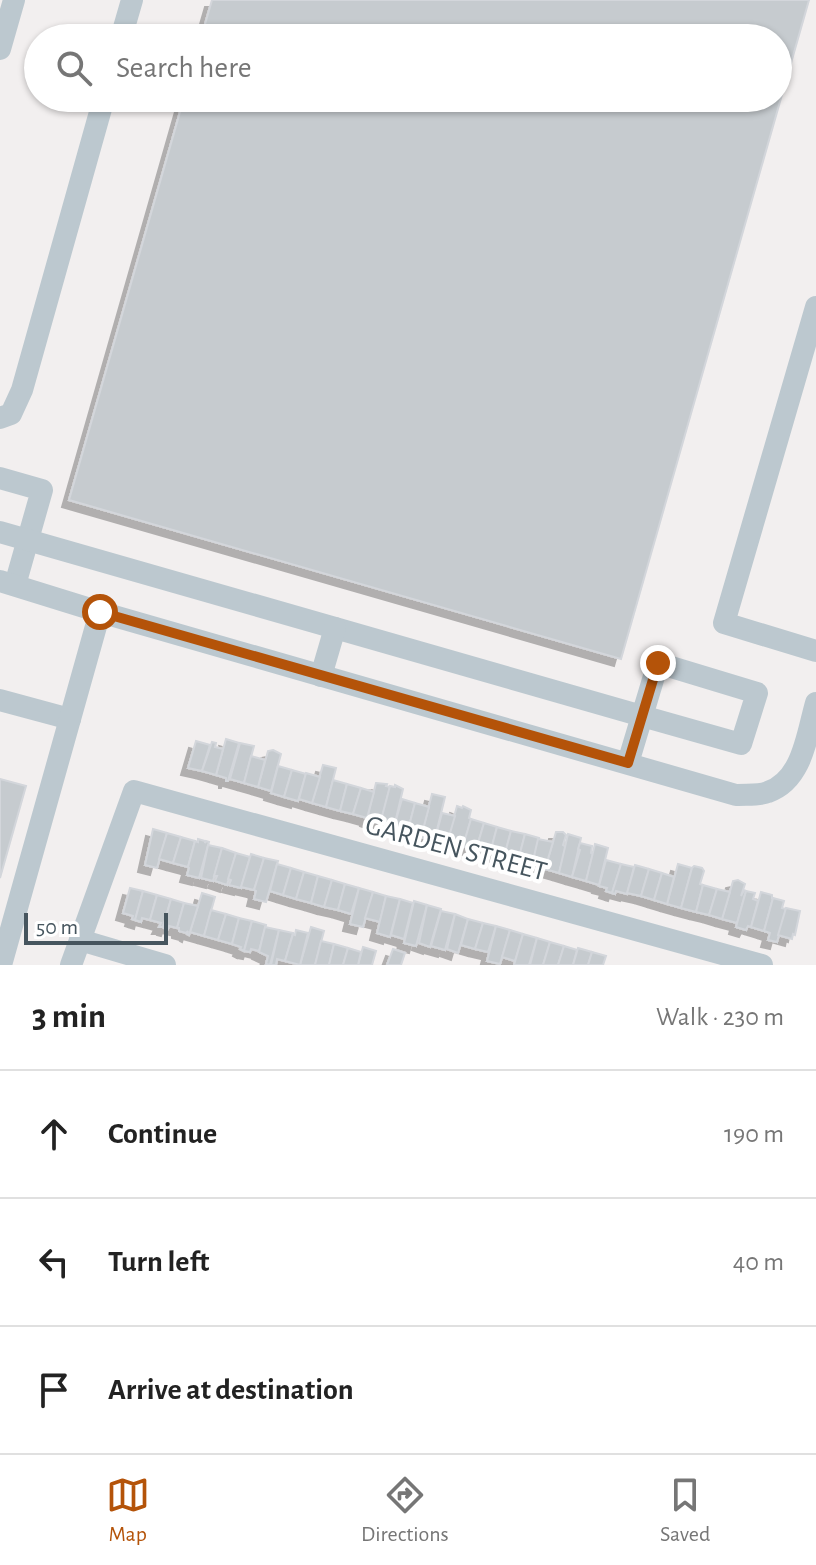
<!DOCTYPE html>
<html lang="en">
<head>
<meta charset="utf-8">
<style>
	:root { --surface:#fff; --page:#f6f6f6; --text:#222; --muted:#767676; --line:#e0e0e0; --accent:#b45309 }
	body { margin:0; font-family:"Alegreya Sans",sans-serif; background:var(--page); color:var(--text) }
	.scale { position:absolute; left:24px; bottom:20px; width:144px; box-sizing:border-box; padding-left:8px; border:4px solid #46555e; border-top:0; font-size:22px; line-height:28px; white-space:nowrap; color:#46555e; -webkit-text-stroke:6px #fff; paint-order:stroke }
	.stop { position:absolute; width:24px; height:24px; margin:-18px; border:6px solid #b45309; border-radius:50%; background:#fff }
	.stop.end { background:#b45309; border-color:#fff; box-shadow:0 2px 8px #0008 }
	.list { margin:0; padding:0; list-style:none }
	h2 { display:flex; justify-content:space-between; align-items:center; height:104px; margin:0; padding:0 32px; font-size:34px }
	h2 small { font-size:26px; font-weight:400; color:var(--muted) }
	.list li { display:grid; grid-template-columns:52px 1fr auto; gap:24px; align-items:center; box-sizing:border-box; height:128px; padding:0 32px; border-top:2px solid var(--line) }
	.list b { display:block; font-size:30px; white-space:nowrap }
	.list em { font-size:26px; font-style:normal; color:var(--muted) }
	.icon { flex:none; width:44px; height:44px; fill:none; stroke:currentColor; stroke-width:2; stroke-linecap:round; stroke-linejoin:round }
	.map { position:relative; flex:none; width:816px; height:965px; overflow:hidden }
	.search { position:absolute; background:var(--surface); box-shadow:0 2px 6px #0004; left:24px; right:24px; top:24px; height:88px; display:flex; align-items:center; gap:20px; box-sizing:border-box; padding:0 28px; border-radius:44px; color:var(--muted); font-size:30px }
	.sheet { height:488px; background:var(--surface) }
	nav { display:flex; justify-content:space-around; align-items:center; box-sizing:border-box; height:112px; border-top:2px solid var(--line); background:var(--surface); font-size:22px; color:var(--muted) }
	nav a { display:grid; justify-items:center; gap:4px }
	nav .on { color:var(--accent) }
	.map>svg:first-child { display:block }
	.building { fill:#c6cbcf; stroke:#d3d6db; stroke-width:2; filter:url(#shadow) }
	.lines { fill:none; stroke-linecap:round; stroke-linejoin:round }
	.minor { stroke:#bcc8cf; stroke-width:22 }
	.route { stroke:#b45309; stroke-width:10 }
	.labels { text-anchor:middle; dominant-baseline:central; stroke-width:8; stroke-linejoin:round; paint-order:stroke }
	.street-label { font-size:28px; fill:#46555e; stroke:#fff }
</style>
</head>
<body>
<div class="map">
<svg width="816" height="965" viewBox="0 0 816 965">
	<defs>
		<filter id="shadow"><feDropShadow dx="-7" dy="7" stdDeviation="0" flood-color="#0004"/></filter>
	</defs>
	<rect width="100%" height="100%" fill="#f2efef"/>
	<g class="building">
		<path d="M 212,0 L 809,0 L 621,659 L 69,500 L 184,98 L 778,98 L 778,38 L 201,38 Z"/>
		<path d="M 226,739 L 239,743 L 228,781 L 226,781 L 226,778 L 216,775 Z"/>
		<path d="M 196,741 L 210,745 L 202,771 L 188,768 Z"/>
		<path d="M 212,742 L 216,743 L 215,747 L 223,749 L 216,775 L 202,771 Z"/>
		<path d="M 240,743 L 254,746 L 244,783 L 230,779 Z"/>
		<path d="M 273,750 L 281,754 L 271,791 L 258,787 L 268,751 Z"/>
		<path d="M 251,756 L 265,760 L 258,787 L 244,783 Z"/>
		<path d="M 323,765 L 336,768 L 326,807 L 312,803 Z"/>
		<path d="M 278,766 L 292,770 L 284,797 L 271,793 Z"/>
		<path d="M 292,770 L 306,774 L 298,801 L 284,797 Z"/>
		<path d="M 306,773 L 320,777 L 312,803 L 299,799 Z"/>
		<path d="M 0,779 L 26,786 L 0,878 Z"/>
		<path d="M 333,780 L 347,784 L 340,811 L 326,807 Z"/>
		<path d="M 376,783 L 387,784 L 386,786 L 390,787 L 381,822 L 378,823 L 367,819 Z"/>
		<path d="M 347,784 L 361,788 L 353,814 L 340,811 Z"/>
		<path d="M 395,785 L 403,789 L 394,827 L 380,824 L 390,786 L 395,787 Z"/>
		<path d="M 361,788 L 374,792 L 367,818 L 353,814 Z"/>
		<path d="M 432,794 L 445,797 L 435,838 L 425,836 L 424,838 L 421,837 Z"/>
		<path d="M 402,799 L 415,803 L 408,830 L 394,827 Z"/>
		<path d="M 415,803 L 429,807 L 421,837 L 416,835 L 417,833 L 408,830 Z"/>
		<path d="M 457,806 L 462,808 L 463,806 L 471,810 L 469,818 L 471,819 L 463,847 L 447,843 Z"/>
		<path d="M 442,813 L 455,816 L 447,843 L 435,839 Z"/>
		<path d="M 471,819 L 484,823 L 476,850 L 463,846 Z"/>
		<path d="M 484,823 L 497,827 L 490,854 L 476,850 Z"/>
		<path d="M 497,827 L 511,831 L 504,857 L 490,853 Z"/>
		<path d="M 153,829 L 167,833 L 157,868 L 145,865 Z"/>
		<path d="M 511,831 L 525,834 L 518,861 L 504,857 Z"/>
		<path d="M 556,832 L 563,832 L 566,835 L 563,845 L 566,847 L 559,873 L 545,869 Z"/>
		<path d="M 167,833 L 181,837 L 173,863 L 159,859 Z"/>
		<path d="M 525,834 L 539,838 L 532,865 L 518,861 Z"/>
		<path d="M 568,834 L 581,838 L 572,877 L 559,873 Z"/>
		<path d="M 181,837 L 195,841 L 188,867 L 173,863 Z"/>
		<path d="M 198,839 L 205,841 L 205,843 L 206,841 L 209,842 L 199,878 L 187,875 L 189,868 L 188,867 L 195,841 L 198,842 Z"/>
		<path d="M 538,839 L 553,842 L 545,869 L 532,865 Z"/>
		<path d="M 580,843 L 592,846 L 591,853 L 593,854 L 586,881 L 572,877 L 580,850 L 578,849 Z"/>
		<path d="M 595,844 L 608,848 L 599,885 L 586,881 Z"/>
		<path d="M 208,845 L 222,848 L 213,881 L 201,878 Z"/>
		<path d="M 222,848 L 236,853 L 227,885 L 215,881 L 217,876 L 214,876 Z"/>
		<path d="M 236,853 L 250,857 L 241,888 L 229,885 L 231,880 L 228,879 Z"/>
		<path d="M 251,854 L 264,858 L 254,890 L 241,887 Z"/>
		<path d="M 264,858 L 278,861 L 266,902 L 254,899 L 256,891 L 254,890 Z"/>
		<path d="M 606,860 L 621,864 L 612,893 L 606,891 L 607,888 L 599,886 Z"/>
		<path d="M 277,864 L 291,868 L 283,895 L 270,891 Z"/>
		<path d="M 621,864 L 634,867 L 627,894 L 616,891 L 615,894 L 612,893 Z"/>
		<path d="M 678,864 L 692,868 L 681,908 L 667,904 Z"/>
		<path d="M 635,865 L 649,869 L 641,896 L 627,893 Z"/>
		<path d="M 694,866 L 702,868 L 704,871 L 700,884 L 703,885 L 696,912 L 681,908 L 692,868 Z"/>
		<path d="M 291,868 L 304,872 L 296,899 L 283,895 Z"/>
		<path d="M 649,869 L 662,873 L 654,900 L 641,896 Z"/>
		<path d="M 304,872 L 318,876 L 311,903 L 296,899 Z"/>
		<path d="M 662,873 L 674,877 L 667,904 L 654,900 Z"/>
		<path d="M 318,876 L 332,880 L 324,907 L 311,903 Z"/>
		<path d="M 332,880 L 345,884 L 338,910 L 324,907 Z"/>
		<path d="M 738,880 L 745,884 L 741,896 L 744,890 L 746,891 L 737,923 L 722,919 L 733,881 Z"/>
		<path d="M 345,884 L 359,888 L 351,914 L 338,910 Z"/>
		<path d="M 703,885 L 717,889 L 709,915 L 696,912 Z"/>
		<path d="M 130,888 L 143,891 L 135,920 L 132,919 L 133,916 L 123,913 Z"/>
		<path d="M 359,888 L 373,892 L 363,927 L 350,924 Z"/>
		<path d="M 717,889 L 730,892 L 722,919 L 709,915 Z"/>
		<path d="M 143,891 L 157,895 L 150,920 L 142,918 L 141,922 L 135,920 Z"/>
		<path d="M 746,891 L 755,893 L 753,899 L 758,901 L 751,927 L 748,926 L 746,930 L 736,927 Z"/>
		<path d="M 373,892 L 386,896 L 380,922 L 365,918 Z"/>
		<path d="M 761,892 L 772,895 L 772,898 L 773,898 L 764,931 L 751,927 Z"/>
		<path d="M 202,893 L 215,897 L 204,936 L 190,932 Z"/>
		<path d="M 157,895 L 171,899 L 163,927 L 159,927 L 161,923 L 150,920 Z"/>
		<path d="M 386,896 L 400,899 L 390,937 L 377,933 Z"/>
		<path d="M 773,898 L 784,901 L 782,908 L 786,909 L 777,942 L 768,940 L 770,933 L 764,931 Z"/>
		<path d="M 171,899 L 184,903 L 177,928 L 169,926 L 168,929 L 164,928 L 165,924 L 164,924 Z"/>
		<path d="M 400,899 L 413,903 L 404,939 L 391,935 Z"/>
		<path d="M 414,901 L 427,905 L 416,946 L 404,943 Z"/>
		<path d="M 184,903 L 198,906 L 189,935 L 187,934 L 188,931 L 186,933 L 179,931 L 179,928 L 177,928 Z"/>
		<path d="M 427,905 L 441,909 L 430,947 L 419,943 Z"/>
		<path d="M 786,908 L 800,911 L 795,935 L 793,934 L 792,939 L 778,935 Z"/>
		<path d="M 211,910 L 226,914 L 218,940 L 204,936 Z"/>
		<path d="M 441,911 L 455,914 L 445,950 L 431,946 Z"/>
		<path d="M 226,914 L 239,918 L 232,944 L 218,940 Z"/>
		<path d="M 455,914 L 468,919 L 458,953 L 447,949 Z"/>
		<path d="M 239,918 L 252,921 L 244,951 L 240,949 L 241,947 L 232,944 Z"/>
		<path d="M 468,919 L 483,923 L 475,949 L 461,945 Z"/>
		<path d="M 252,921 L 266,925 L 259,951 L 251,949 L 250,952 L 244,951 Z"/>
		<path d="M 483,923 L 496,926 L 488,952 L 475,949 Z"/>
		<path d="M 496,926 L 510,930 L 500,964 L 487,961 Z"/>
		<path d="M 265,927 L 279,930 L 270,965 L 266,964 L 268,956 L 259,952 Z"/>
		<path d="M 311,927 L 324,931 L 315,965 L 300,965 Z"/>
		<path d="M 279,930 L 293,933 L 285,961 L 277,959 L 276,965 L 271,965 Z"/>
		<path d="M 296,930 L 308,933 L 300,965 L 285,961 L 293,934 L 295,935 Z"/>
		<path d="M 510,930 L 523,934 L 515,961 L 502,957 Z"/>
		<path d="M 523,934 L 537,938 L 529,965 L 514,965 Z"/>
		<path d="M 537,938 L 550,942 L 543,965 L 530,965 Z"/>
		<path d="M 321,941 L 334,944 L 329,965 L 315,965 Z"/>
		<path d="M 550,942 L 564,946 L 558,965 L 543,965 Z"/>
		<path d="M 334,944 L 348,948 L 343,965 L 329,965 Z"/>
		<path d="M 564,946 L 577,950 L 573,965 L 558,965 Z"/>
		<path d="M 363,947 L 376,951 L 372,965 L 358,965 Z"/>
		<path d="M 348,948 L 361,952 L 358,965 L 343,965 Z"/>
		<path d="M 578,948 L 592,952 L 588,965 L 573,965 Z"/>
		<path d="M 393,949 L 405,953 L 401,965 L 387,965 Z"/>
		<path d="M 592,952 L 606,956 L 603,965 L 588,965 Z"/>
	</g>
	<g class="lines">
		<g class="minor">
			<path d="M 121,38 L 132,0"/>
			<path d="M 0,49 L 14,0"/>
			<path d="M 816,307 L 724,623 L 816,651"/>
			<path d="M 0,418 L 11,414 L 22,390 L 104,98"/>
			<path d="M 0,478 L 42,490 L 15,585"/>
			<path d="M 0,532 L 642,716 L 741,744 L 757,693 L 658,663 L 628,763"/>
			<path d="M 0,581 L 100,612 L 736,795 C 746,794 759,796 768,792 C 803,780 807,734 816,703"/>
			<path d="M 321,676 L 335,628"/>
			<path d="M 0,700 L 70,719"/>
			<path d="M 80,940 L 165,965"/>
			<path d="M 1,965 L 100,612"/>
			<path d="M 71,965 L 134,791 L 762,965"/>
		</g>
	</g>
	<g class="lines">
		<path class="route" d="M 100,612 L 628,763 L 658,663"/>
	</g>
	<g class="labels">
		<g class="street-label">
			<text transform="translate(456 849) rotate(15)">GARDEN STREET</text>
		</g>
	</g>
</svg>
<div class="scale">50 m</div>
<div class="stop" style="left:100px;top:612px"></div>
<div class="stop end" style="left:658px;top:663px"></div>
<div class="search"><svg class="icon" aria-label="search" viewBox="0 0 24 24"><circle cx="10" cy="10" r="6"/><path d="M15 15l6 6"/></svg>Search here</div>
</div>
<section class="sheet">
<h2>3 min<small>Walk · 230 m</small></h2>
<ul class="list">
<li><svg class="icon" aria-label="ahead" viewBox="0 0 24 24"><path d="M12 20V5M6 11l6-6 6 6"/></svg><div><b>Continue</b></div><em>190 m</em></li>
<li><svg class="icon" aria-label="left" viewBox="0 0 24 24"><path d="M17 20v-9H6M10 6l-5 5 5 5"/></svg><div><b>Turn left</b></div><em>40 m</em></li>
<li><svg class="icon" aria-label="arrive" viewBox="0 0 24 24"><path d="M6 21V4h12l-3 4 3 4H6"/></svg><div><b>Arrive at destination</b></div></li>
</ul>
</section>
<nav>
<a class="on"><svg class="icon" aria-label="map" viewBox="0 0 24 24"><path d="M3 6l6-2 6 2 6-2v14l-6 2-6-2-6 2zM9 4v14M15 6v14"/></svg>Map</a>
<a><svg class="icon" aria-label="directions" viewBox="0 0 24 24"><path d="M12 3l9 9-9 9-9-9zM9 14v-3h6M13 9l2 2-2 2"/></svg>Directions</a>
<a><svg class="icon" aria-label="saved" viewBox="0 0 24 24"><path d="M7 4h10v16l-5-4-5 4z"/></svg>Saved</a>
</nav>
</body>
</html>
